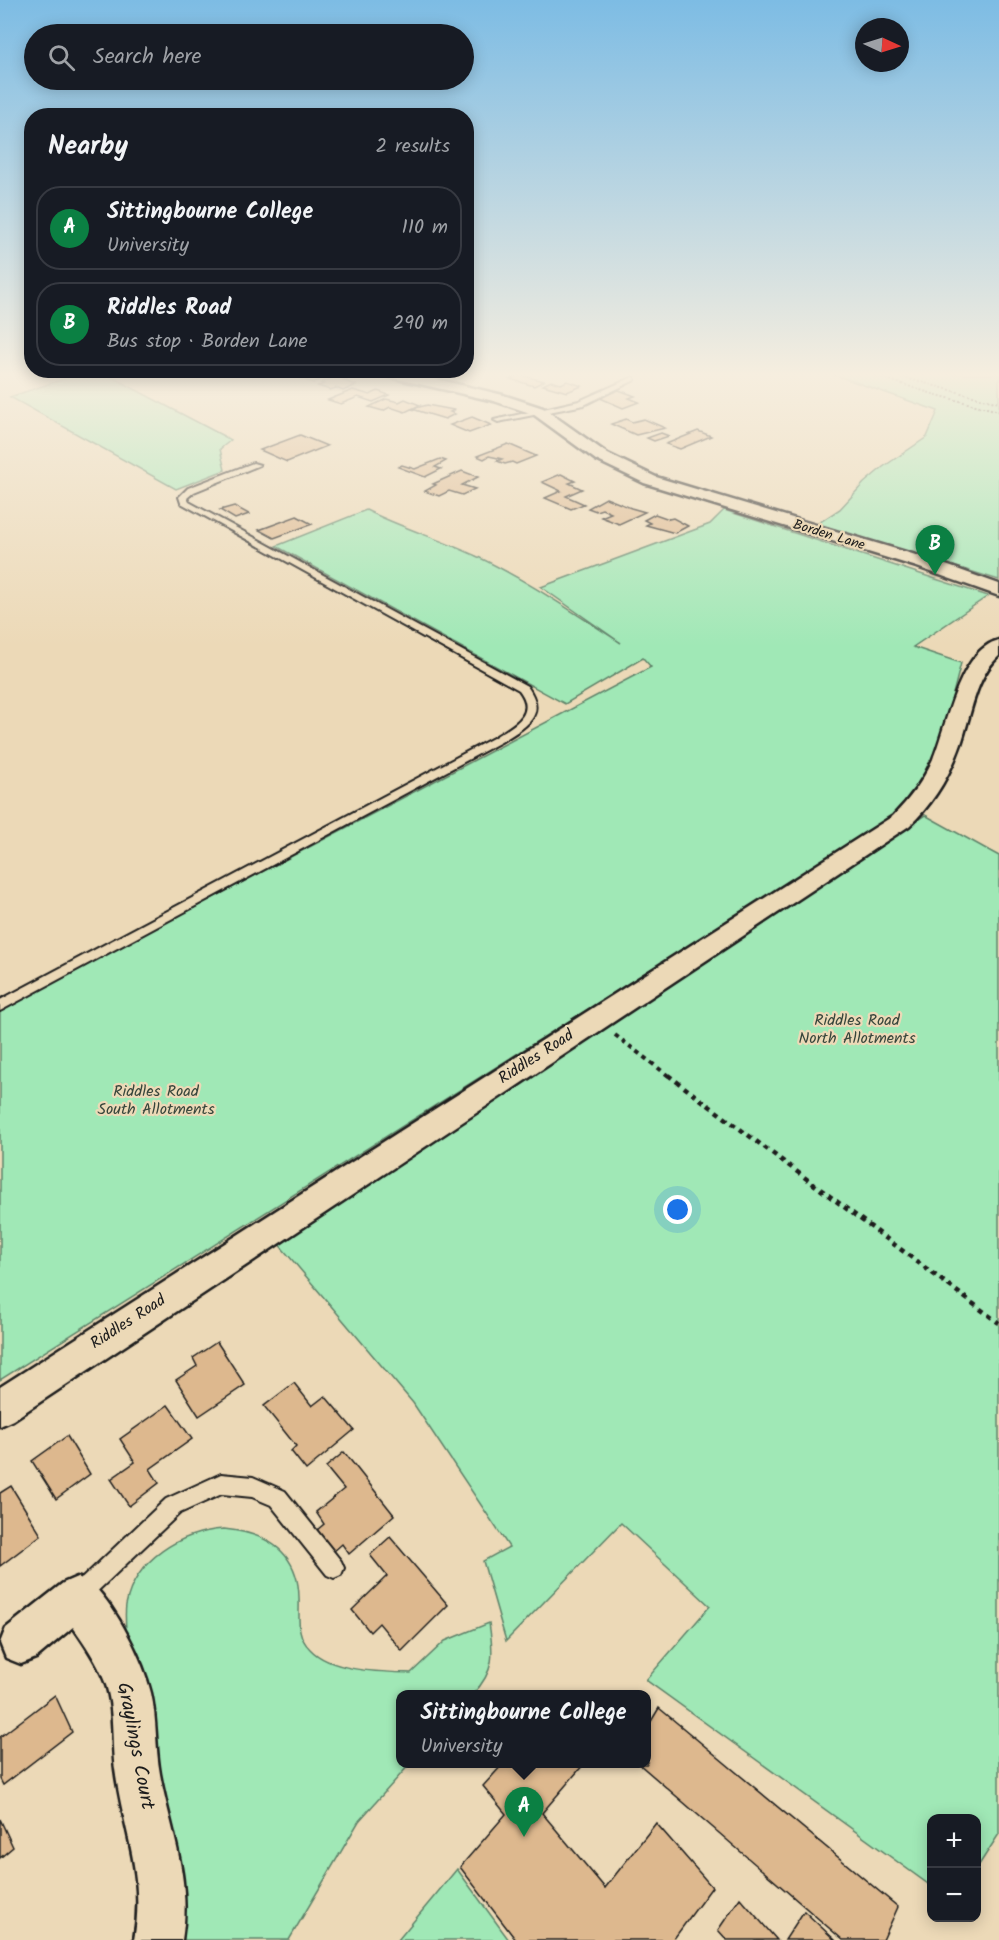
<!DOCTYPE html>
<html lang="en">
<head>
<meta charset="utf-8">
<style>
	:root { --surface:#171b24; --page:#242831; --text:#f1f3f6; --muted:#9ea1a6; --line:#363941; --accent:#0b8043 }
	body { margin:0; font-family:Kalam,sans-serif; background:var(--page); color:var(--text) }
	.controls { position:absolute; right:18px; bottom:18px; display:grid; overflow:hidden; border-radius:12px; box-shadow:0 3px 15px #0003 }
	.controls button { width:54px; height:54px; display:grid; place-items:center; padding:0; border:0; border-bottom:2px solid var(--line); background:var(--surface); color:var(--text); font:30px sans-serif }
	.compass { position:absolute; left:855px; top:18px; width:54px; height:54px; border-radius:50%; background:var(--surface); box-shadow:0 3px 15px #0003; rotate:94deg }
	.you { position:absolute; left:678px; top:1210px; width:21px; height:21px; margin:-15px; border:4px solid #fff; border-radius:50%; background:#1a73e8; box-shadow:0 0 0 9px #1a73e833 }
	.badge { display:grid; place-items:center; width:39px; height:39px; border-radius:50%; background:var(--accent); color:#fff; font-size:20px; font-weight:700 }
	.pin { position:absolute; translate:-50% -50px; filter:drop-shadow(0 2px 3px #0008) }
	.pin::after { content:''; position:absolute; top:32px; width:21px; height:18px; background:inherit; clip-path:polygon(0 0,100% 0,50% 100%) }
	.popup { position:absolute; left:396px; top:1690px; width:255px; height:78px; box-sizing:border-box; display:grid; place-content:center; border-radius:12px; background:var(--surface); filter:drop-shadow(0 2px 4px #0005); font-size:20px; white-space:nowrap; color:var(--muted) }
	.popup b { font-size:22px; color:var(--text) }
	.popup::after { content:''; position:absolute; left:50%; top:100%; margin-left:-12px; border:12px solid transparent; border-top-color:var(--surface) }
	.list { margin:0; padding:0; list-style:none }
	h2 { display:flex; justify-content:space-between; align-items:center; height:78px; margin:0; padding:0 24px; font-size:26px }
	h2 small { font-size:20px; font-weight:400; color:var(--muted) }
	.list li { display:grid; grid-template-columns:39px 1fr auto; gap:18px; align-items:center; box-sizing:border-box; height:84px; margin:0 12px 12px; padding:0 12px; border:2px solid var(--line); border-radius:24px }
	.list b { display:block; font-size:22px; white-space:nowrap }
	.list p { margin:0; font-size:20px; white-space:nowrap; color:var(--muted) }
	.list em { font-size:20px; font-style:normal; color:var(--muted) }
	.icon { flex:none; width:33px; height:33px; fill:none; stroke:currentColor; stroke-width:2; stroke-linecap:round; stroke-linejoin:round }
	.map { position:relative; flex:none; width:999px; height:1940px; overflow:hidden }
	.search { position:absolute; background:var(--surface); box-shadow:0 3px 15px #0003; left:24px; top:24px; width:450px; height:66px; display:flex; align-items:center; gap:15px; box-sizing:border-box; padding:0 21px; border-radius:33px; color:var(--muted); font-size:22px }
	.panel { position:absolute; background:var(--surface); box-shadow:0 3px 15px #0003; left:24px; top:108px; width:450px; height:270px; border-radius:24px }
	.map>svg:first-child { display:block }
	.green { fill:#a0e8b6; stroke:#5e8269; stroke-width:1.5 }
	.building { fill:#ddb88e; stroke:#1c1c1c; stroke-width:1.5 }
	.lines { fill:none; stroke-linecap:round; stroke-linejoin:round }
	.service-casing { stroke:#1c1c1c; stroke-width:4 }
	.minor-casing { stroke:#1c1c1c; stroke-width:5 }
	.path-far2 { stroke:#1c1c1c; stroke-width:2; stroke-dasharray:2 2; stroke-linecap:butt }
	.path-far1 { stroke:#1c1c1c; stroke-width:4; stroke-dasharray:4.5 4.5; stroke-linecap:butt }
	.path { stroke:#1c1c1c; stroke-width:4.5; stroke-dasharray:5 5; stroke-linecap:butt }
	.service { fill:#ecd9b7; fill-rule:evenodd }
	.minor { fill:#ecd9b7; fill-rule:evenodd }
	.labels { text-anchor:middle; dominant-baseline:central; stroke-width:4.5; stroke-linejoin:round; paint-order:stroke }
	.far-street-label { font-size:14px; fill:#1c1c1c; stroke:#ecd9b7 }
	.park-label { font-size:16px; fill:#36453b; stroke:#ecd9b7 }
	.street-label { font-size:16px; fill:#1c1c1c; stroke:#ecd9b7 }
	.near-street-label { font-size:20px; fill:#1c1c1c; stroke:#ecd9b7 }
</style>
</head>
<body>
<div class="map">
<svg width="999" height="1940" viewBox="0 0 999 1940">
	<rect width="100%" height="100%" fill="#ecd9b7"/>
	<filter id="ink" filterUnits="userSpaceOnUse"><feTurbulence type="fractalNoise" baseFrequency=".0167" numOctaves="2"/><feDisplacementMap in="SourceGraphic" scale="12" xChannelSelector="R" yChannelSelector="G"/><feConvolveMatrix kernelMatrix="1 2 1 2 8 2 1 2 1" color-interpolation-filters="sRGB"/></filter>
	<g filter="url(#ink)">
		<g class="green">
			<path d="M 78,374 L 106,374 L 231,440 L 220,449 L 225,470 L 176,489 L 10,397 Z"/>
			<path d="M 832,374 L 999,374 L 999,580 L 817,524 L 840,509 L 864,483 L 883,467 L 927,437 L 938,411 Z"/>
			<path d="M 366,510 C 402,528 440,539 476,556 C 527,580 574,613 621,643 L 541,587 L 710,524 L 724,510 L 988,596 L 913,647 L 961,663 L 940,744 L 905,809 L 0,1380 L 0,1010 L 651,667 L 643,658 L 565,704 L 276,546 Z"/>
			<path d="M 925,815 L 999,856 L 999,1834 L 977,1868 L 976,1818 L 932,1818 L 931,1886 L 646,1680 L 710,1606 L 621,1523 L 506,1641 L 483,1561 L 509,1547 L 413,1403 L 277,1242 Z"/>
			<path d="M 224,1529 C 267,1533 298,1551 299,1597 C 300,1617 295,1634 310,1649 C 331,1672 382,1672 411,1673 L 445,1641 L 489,1623 C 494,1654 495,1671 473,1694 L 401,1694 L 401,1764 L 410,1764 L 359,1821 L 289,1940 L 177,1940 L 127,1647 C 127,1634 124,1618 126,1605 C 135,1559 181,1532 224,1529 Z"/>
			<path d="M 457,1869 L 509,1940 L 398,1940 Z"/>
		</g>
		<g class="building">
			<path d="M 300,374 L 329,374 L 331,375 L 313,383 L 296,377 Z"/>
			<path d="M 520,375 L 544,381 L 534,386 L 510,379 Z"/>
			<path d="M 337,376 L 347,380 L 344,381 L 356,385 L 343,391 L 336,388 L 330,390 L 318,386 L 324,384 L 321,383 Z"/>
			<path d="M 551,381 L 561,384 L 567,381 L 582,386 L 567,392 L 543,385 Z"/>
			<path d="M 353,390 L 370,395 L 378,391 L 389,395 L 373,402 L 358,397 L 341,404 L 328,400 Z"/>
			<path d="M 619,390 L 635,396 L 629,398 L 639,402 L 623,408 L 598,397 Z"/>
			<path d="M 386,399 L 399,402 L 405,399 L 420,405 L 405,412 L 390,407 L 383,411 L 369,407 Z"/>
			<path d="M 427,405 L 454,410 L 450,412 L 455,414 L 445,419 L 412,409 Z"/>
			<path d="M 472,417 L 491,425 L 469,433 L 450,425 Z"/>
			<path d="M 626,419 L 632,422 L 644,419 L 665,428 L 636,435 L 611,424 Z"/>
			<path d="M 698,431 L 711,436 L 680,449 L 666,444 Z"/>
			<path d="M 661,433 L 669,436 L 654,441 L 647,438 Z"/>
			<path d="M 300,435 L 327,446 L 287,462 L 260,450 Z"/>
			<path d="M 508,444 L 536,456 L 516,464 L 512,462 L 505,464 L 497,461 L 502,459 L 498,458 L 489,456 L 484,459 L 477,456 Z"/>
			<path d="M 440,459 L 446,461 L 435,467 L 441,469 L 425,477 L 398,467 L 402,465 L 415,469 Z"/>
			<path d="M 462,471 L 478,477 L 462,485 L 475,489 L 462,495 L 449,491 L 439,496 L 425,491 L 436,485 L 433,484 Z"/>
			<path d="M 561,474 L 575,481 L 569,483 L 582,489 L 566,496 L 584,504 L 571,509 L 545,498 L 561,491 L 542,482 Z"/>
			<path d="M 606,498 L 631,508 L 645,512 L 619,524 L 601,517 L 611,513 L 602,509 L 596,511 L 588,508 Z"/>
			<path d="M 234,506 L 249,514 L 235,519 L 220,510 Z"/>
			<path d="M 655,514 L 669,519 L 673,518 L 688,526 L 675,533 L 646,525 L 650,523 L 644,520 Z"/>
			<path d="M 297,516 L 312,524 L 274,538 L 259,530 Z"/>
			<path d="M 217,1342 L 245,1385 L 199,1416 L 176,1380 L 197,1366 L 193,1358 Z"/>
			<path d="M 294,1383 L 312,1406 L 325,1396 L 354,1430 L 306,1470 L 291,1451 L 296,1446 L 264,1406 Z"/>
			<path d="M 168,1405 L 192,1439 L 150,1469 L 159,1483 L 129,1506 L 111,1479 L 135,1462 L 120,1439 Z"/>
			<path d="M 67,1436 L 90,1474 L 56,1499 L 32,1461 Z"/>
			<path d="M 344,1452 L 394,1515 L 349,1554 L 342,1544 L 333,1552 L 317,1530 L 324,1524 L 316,1512 L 344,1489 L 326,1467 Z"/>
			<path d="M 11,1486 L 41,1535 L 0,1566 L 0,1493 Z"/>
			<path d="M 390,1537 L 448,1605 L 402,1651 L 379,1623 L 370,1632 L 352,1610 L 387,1576 L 370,1555 Z"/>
			<path d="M 55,1695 L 72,1732 L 3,1785 L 0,1779 L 0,1737 Z"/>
			<path d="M 659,1708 L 898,1907 L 883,1940 L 843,1940 L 639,1764 L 647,1764 L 647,1728 Z"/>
			<path d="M 503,1764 L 584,1764 L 542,1813 L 605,1888 L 656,1823 L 712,1887 L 673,1940 L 516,1940 L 460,1867 L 506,1814 L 483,1786 Z"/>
			<path d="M 0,1819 L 13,1847 L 0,1858 Z"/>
			<path d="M 740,1898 L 777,1940 L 727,1940 L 718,1930 Z"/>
			<path d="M 804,1911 L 835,1940 L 785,1940 Z"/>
		</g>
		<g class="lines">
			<defs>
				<g id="service">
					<path d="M 633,377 L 635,380 L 584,405 L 498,422 L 494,420 L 579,401 Z"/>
					<path d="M 253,463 L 260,465 L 194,492 L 187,498 L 189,502 L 527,686 C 549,716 525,727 501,742 L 0,1011 L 0,1000 L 493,738 C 512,726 538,715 519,690 L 181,503 L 179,497 L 188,488 Z"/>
					<path d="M 221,1474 L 253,1477 L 285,1491 L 341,1561 L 344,1568 L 341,1575 L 334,1578 L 327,1575 L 271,1505 L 252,1497 L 222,1494 L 180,1513 L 86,1602 L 79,1605 L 72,1602 L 69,1595 L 72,1588 L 166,1499 Z"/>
				</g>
				<g id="minor">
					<path d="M 387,374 L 414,374 L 503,395 L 543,408 L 608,454 L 656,477 L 929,559 L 999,584 L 999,596 L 917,567 L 644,483 L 596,460 L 533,414 L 494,401 L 389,377 Z"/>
					<path d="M 999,640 L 999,656 C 975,677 971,716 961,744 C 950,775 933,804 909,826 L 13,1420 L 0,1426 L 0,1387 L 893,816 C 910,799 923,781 933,759 C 947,726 959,650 999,640 Z"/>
					<path d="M 77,1577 C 82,1579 89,1580 93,1585 C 117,1609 143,1660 151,1693 C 157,1719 155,1747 160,1774 C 171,1833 192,1879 182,1940 L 134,1940 C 146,1875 123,1831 115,1769 C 111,1741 115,1709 105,1682 C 98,1663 85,1644 73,1627 L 36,1658 L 21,1664 L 6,1658 L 0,1643 L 6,1628 L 63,1583 Z"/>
				</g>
			</defs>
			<use href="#service" class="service-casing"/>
			<use href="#minor" class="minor-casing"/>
			<g class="path-far2">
				<path d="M 871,374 L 933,394 L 999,411"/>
				<path d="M 891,374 L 999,403"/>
			</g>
			<path class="path-far1" d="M 615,1035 L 670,1077"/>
			<path class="path" d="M 668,1075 L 999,1323"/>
			<use href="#service" class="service"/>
			<use href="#minor" class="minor"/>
		</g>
	</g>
	<linearGradient id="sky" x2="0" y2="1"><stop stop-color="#7dbce4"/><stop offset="0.58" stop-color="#f6eedf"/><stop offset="1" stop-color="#f6eedf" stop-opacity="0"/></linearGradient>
	<rect width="999" height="646" fill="url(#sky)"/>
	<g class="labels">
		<g class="far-street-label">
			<text transform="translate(829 535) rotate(17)">Borden Lane</text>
		</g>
		<g class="park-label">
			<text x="857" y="1020">Riddles Road<tspan x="857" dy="18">North Allotments</tspan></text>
			<text x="156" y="1091">Riddles Road<tspan x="156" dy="18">South Allotments</tspan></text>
		</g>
		<g class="street-label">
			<text transform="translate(536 1057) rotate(-33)">Riddles Road</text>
			<text transform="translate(128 1322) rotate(-33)">Riddles Road</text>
		</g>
		<g class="near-street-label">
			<text transform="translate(135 1746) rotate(79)">Graylings Court</text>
		</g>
	</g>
</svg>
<div class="controls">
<button>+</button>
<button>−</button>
</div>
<svg class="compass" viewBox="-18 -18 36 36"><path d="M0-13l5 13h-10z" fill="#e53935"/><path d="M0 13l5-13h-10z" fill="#9ea1a6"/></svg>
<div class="you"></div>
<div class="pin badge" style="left:524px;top:1837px">A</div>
<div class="popup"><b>Sittingbourne College</b>University</div>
<div class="pin badge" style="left:935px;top:575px">B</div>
<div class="search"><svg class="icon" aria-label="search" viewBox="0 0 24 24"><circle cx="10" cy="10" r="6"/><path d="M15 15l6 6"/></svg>Search here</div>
<section class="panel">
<h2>Nearby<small>2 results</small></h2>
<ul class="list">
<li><span class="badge">A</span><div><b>Sittingbourne College</b><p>University</p></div><em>110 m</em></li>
<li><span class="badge">B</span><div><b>Riddles Road</b><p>Bus stop · Borden Lane</p></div><em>290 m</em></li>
</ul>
</section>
</div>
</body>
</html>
